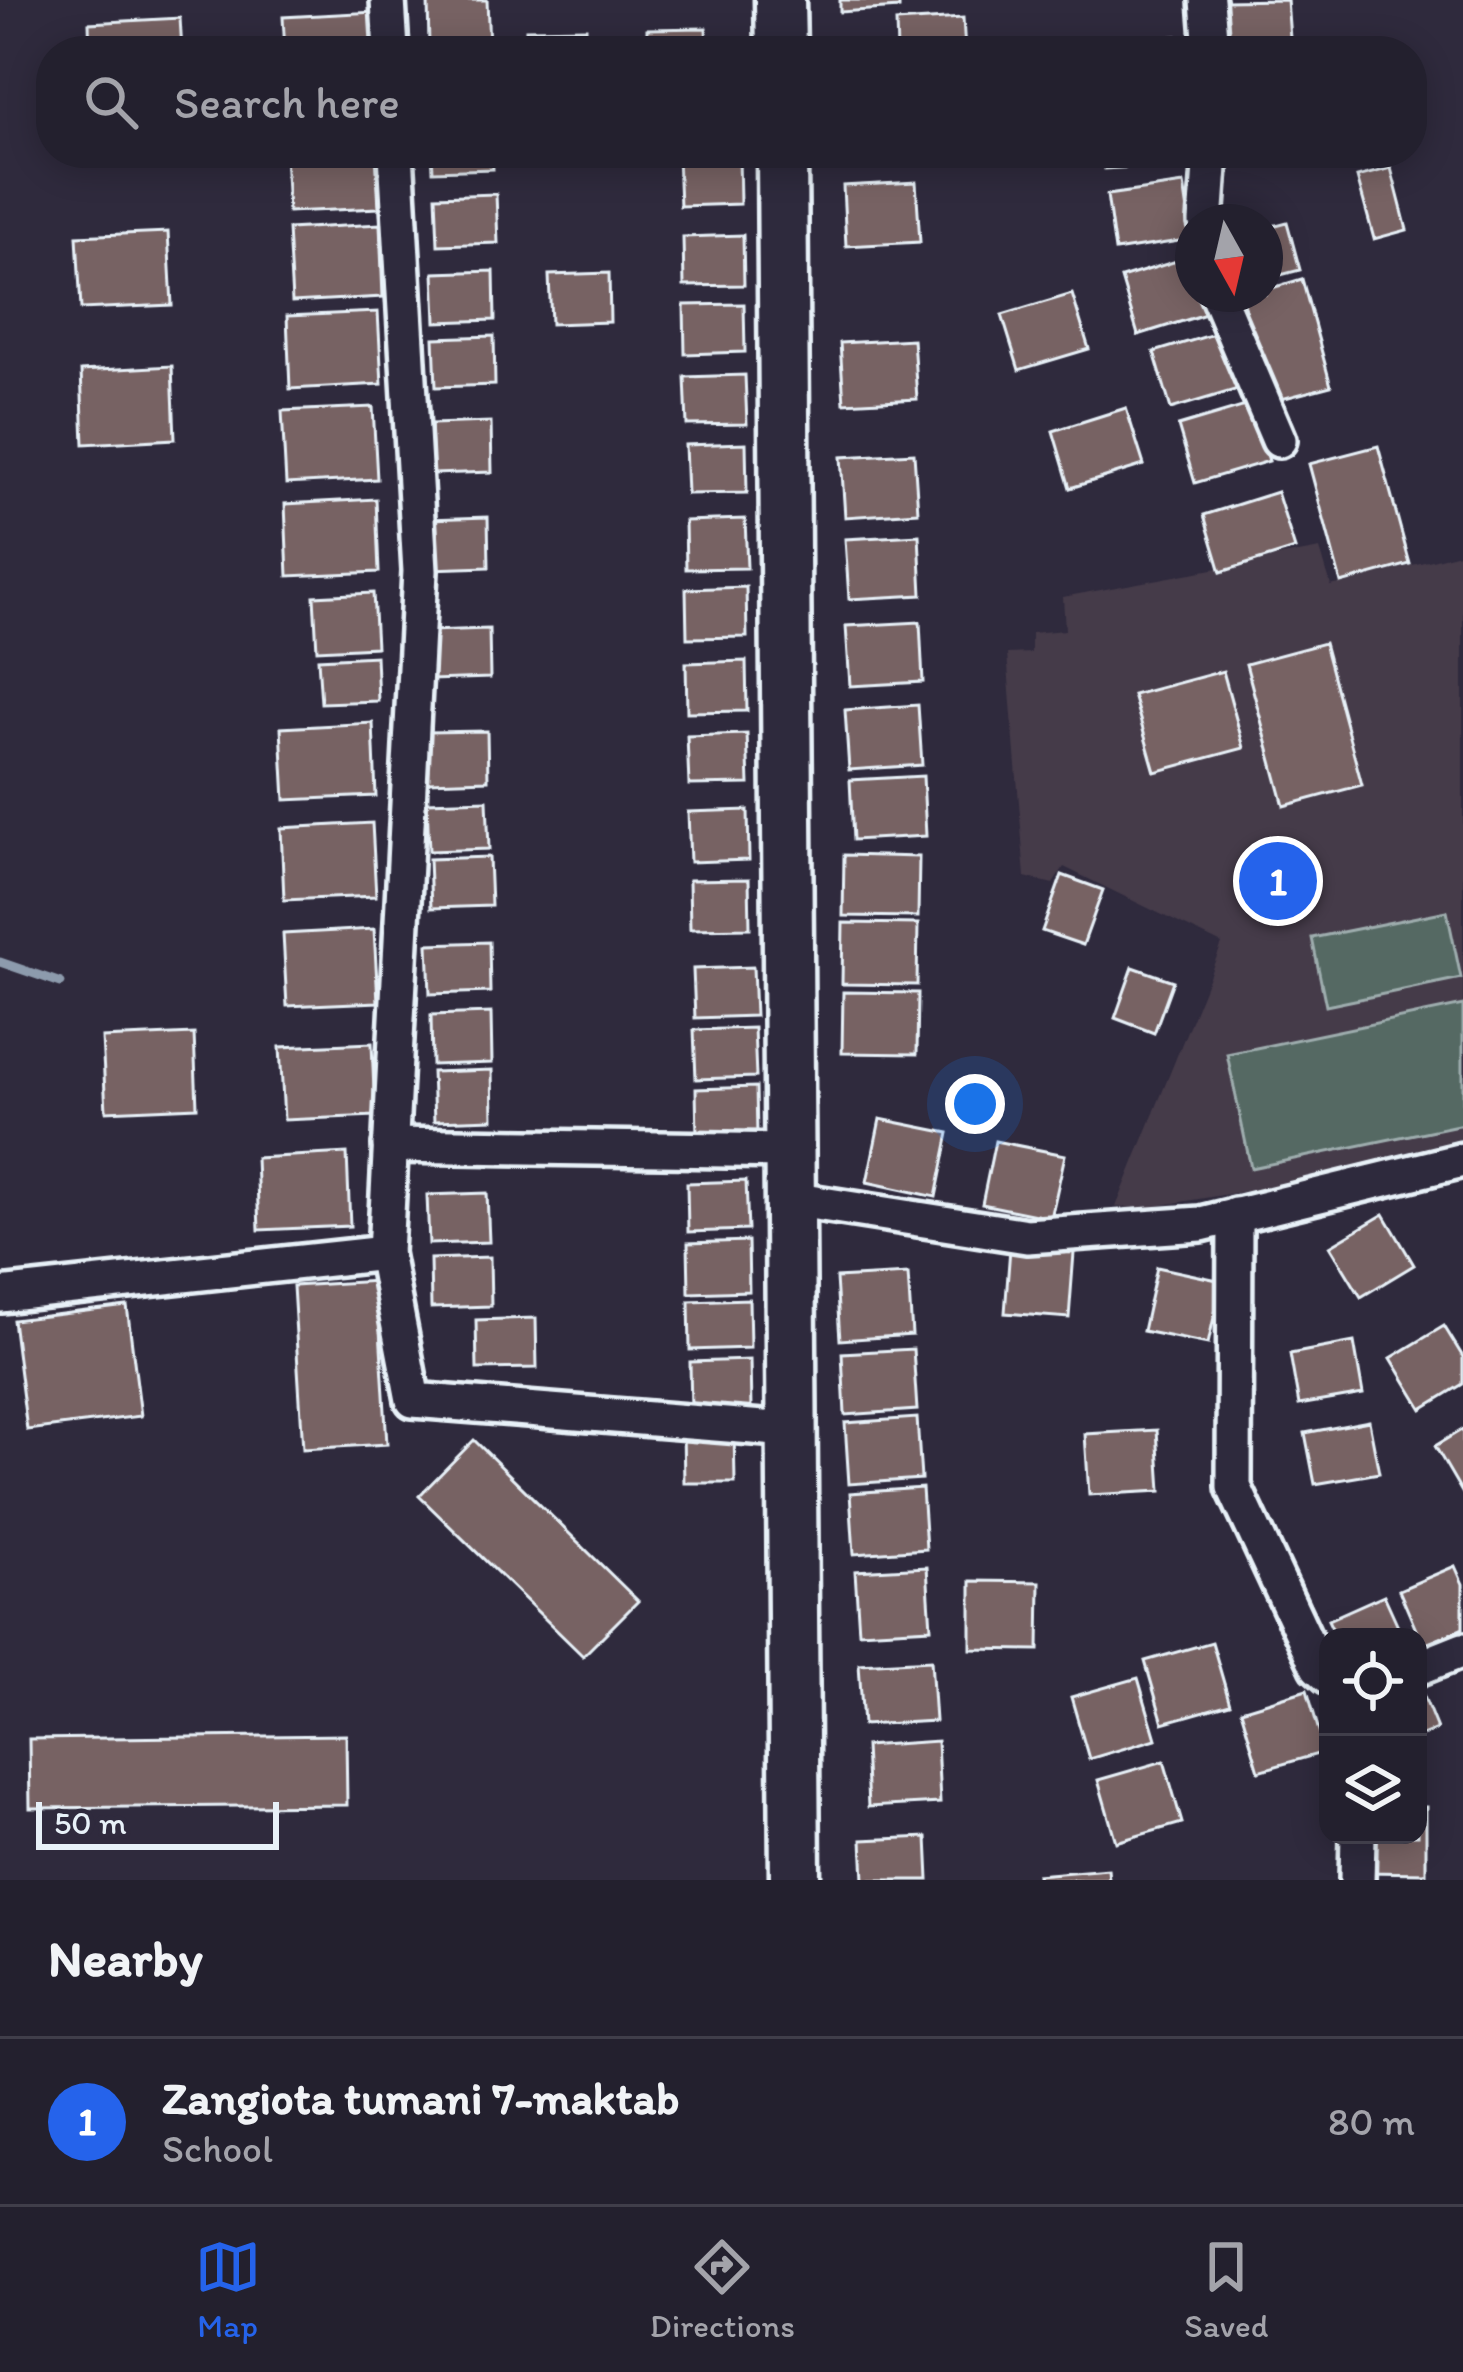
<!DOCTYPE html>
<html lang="en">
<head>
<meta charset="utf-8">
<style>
	:root { --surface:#23202e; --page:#2f2d3a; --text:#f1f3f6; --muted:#a3a3aa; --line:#403e4a; --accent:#2563eb }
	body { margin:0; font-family:Itim,sans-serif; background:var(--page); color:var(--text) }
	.controls { position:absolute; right:36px; bottom:36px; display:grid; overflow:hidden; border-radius:24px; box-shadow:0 6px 30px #0003 }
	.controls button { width:108px; height:108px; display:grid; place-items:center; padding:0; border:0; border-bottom:3px solid var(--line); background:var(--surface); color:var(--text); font:60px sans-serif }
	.compass { position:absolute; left:1175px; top:204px; width:108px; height:108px; border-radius:50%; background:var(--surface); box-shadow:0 6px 30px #0003; rotate:172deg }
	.scale { position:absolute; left:36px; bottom:30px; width:243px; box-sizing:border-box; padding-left:12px; border:6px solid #e8f1f8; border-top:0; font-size:33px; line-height:42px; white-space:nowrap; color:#e8f1f8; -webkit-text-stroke:9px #2f2a3d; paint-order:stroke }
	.you { position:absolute; left:975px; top:1104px; width:42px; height:42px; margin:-30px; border:9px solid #fff; border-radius:50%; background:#1a73e8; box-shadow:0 0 0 18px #1a73e833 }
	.badge { display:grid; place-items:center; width:78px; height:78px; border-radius:50%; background:var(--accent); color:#fff; font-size:39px; font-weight:700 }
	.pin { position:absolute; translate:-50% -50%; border:6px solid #fff; box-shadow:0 3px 12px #0006 }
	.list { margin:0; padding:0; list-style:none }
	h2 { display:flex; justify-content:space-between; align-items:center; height:156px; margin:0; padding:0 48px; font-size:51px }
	h2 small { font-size:39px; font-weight:400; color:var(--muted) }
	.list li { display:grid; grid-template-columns:78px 1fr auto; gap:36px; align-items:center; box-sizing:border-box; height:168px; padding:0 48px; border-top:3px solid var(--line) }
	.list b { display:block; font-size:45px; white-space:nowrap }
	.list p { margin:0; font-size:39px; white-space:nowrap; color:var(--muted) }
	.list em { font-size:39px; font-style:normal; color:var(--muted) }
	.icon { flex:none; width:66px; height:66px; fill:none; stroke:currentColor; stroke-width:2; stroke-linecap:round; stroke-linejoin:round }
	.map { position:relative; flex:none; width:1463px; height:1880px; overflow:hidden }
	.search { position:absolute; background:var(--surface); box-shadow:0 6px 30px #0003; left:36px; right:36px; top:36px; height:132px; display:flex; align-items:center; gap:30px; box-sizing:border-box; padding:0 42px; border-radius:48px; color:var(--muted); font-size:45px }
	.sheet { height:324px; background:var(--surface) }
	nav { display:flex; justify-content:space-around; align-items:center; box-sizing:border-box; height:168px; border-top:3px solid var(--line); background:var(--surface); font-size:33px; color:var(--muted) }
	nav a { display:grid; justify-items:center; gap:6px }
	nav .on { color:var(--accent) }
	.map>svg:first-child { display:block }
	.built { fill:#453b49 }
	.green { fill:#556964; stroke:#9eadae; stroke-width:3 }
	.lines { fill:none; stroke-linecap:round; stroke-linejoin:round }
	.stream { stroke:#8d9bad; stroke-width:9 }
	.building { fill:#776264; stroke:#e8f1f8; stroke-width:3 }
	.street-casing { stroke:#e8f1f8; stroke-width:42 }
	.secondary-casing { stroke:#e8f1f8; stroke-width:57 }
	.street { stroke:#2f2a3d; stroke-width:33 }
	.secondary { stroke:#2f2a3d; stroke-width:48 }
</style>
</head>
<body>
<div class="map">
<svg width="1463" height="1880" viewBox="0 0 1463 1880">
	<rect width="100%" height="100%" fill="#2f2a3d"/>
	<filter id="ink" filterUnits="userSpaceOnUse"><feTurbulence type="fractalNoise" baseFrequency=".00833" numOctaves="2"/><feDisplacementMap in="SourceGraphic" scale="24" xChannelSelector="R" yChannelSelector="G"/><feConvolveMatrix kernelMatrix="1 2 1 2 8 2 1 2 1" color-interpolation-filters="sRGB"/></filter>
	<g filter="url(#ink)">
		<path class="built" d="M 1320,549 L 1331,586 L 1463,552 L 1463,1138 L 1253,1190 L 1144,1208 L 1116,1207 L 1222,944 L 1064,867 L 1053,884 L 1025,877 L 1007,654 L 1031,653 L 1031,633 L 1065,630 L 1063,597 Z"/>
		<g class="green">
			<path d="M 1447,911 L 1461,978 L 1326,1006 L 1312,938 Z"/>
			<path d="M 1463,1005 L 1463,1124 L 1251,1168 L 1227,1054 Z"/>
		</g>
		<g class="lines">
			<path class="stream" d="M 0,962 L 61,983"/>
		</g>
		<g class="building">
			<path d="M 428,0 L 487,0 L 489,46 L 429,47 Z"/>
			<path d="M 840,0 L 899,0 L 899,8 L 840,12 Z"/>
			<path d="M 1287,0 L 1291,51 L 1229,51 L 1225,1 Z"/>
			<path d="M 375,12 L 377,51 L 285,51 L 283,17 Z"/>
			<path d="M 180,18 L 182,51 L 90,51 L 89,23 Z"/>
			<path d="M 963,18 L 965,51 L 897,51 L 896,22 Z"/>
			<path d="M 586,28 L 586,51 L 526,51 L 526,29 Z"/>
			<path d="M 706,28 L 707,51 L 647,51 L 647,29 Z"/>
			<path d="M 1176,36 L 1177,51 L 1097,51 L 1097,41 Z"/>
			<path d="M 285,153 L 376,153 L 379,208 L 288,212 Z"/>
			<path d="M 432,153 L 492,153 L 493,169 L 433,171 Z"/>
			<path d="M 1104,153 L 1184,153 L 1184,164 L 1105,169 Z"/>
			<path d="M 739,155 L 740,204 L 680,206 L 678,156 Z"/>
			<path d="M 1391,168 L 1407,230 L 1374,239 L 1357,177 Z"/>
			<path d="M 916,182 L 920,242 L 846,246 L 843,186 Z"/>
			<path d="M 1184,184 L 1192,239 L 1115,251 L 1107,195 Z"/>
			<path d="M 496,194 L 498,243 L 438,245 L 436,196 Z"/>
			<path d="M 1287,222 L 1300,270 L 1265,279 L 1265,228 Z"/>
			<path d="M 380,224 L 383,297 L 292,302 L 288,229 Z"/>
			<path d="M 168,232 L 172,305 L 81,309 L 77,236 Z"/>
			<path d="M 743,235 L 744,285 L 684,286 L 683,237 Z"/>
			<path d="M 1193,256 L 1193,294 L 1206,294 L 1212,312 L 1138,335 L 1121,278 Z"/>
			<path d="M 494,271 L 495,320 L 436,322 L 434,273 Z"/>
			<path d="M 609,273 L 610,322 L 551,324 L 549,275 Z"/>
			<path d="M 1302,279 L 1331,386 L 1270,402 L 1241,296 L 1265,294 L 1265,290 Z"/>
			<path d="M 1072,294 L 1089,349 L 1019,370 L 1002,315 Z"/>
			<path d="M 744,304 L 745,352 L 685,354 L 684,305 Z"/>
			<path d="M 378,312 L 382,384 L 290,389 L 287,316 Z"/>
			<path d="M 1227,330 L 1245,387 L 1171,409 L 1154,352 Z"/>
			<path d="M 494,336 L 495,385 L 436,387 L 434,338 Z"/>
			<path d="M 913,339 L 917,399 L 844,403 L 840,343 Z"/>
			<path d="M 172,366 L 175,439 L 84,444 L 81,371 Z"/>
			<path d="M 745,375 L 747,424 L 687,425 L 685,377 Z"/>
			<path d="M 1252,404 L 1269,461 L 1195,483 L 1178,426 Z"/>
			<path d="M 373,407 L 377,479 L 286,484 L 282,411 Z"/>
			<path d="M 1126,408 L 1144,465 L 1070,488 L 1053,431 Z"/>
			<path d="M 491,422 L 492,472 L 433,474 L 431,424 Z"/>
			<path d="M 746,443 L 747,493 L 687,494 L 685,445 Z"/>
			<path d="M 1378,446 L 1410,564 L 1341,583 L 1309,464 Z"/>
			<path d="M 914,453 L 918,512 L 845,517 L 841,457 Z"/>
			<path d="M 1277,492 L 1295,549 L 1221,572 L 1204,515 Z"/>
			<path d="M 376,499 L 379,572 L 288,576 L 285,504 Z"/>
			<path d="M 488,517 L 489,567 L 429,569 L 428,519 Z"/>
			<path d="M 745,519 L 747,568 L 686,569 L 685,521 Z"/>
			<path d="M 919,535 L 922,595 L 849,599 L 845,539 Z"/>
			<path d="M 746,587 L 747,637 L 687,638 L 686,589 Z"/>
			<path d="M 373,593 L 376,647 L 317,650 L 314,596 Z"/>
			<path d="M 920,622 L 923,682 L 850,686 L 846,626 Z"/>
			<path d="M 489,629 L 490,678 L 430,680 L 428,631 Z"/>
			<path d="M 1324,643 L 1362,785 L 1284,806 L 1246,664 Z"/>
			<path d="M 376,656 L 378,701 L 321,703 L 318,659 Z"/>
			<path d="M 746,661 L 747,711 L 687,712 L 686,663 Z"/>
			<path d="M 1223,671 L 1244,748 L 1155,772 L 1133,695 Z"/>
			<path d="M 918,705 L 922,765 L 849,770 L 845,710 Z"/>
			<path d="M 373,723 L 376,796 L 285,800 L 281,728 Z"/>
			<path d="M 487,731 L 488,780 L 428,782 L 427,732 Z"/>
			<path d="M 747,734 L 749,784 L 689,785 L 687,736 Z"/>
			<path d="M 923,776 L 926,836 L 853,840 L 850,780 Z"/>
			<path d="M 487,800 L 489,849 L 429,851 L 427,802 Z"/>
			<path d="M 748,810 L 749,860 L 690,862 L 688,812 Z"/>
			<path d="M 372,823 L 376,896 L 284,900 L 281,828 Z"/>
			<path d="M 844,855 L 919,857 L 918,917 L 843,916 Z"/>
			<path d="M 489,857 L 491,906 L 431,908 L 429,859 Z"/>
			<path d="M 1062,875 L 1103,890 L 1083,945 L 1042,931 Z"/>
			<path d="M 749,879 L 750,928 L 690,929 L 689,880 Z"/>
			<path d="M 843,923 L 918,924 L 917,985 L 842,984 Z"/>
			<path d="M 374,929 L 378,1002 L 287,1006 L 283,934 Z"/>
			<path d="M 489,942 L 490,992 L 430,994 L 428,944 Z"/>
			<path d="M 753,967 L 755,1016 L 695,1018 L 693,969 Z"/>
			<path d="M 1133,967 L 1173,981 L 1154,1033 L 1115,1018 Z"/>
			<path d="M 843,992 L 918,993 L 917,1054 L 842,1053 Z"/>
			<path d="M 491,1013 L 492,1063 L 432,1065 L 431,1015 Z"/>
			<path d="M 754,1028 L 756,1077 L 696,1079 L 694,1030 Z"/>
			<path d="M 194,1034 L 197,1107 L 106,1111 L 102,1038 Z"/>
			<path d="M 372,1043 L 375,1116 L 284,1120 L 280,1047 Z"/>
			<path d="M 492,1070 L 493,1119 L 434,1121 L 432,1072 Z"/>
			<path d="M 756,1087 L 757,1136 L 697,1138 L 696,1089 Z"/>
			<path d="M 880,1119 L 949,1133 L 936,1197 L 867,1182 Z"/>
			<path d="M 995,1141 L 1065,1155 L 1051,1218 L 982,1204 Z"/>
			<path d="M 347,1153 L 350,1226 L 259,1230 L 256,1158 Z"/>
			<path d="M 746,1181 L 748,1230 L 688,1232 L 687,1183 Z"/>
			<path d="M 487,1193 L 489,1242 L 429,1244 L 427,1195 Z"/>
			<path d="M 1384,1214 L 1414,1265 L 1361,1297 L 1330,1246 Z"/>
			<path d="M 748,1241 L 749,1291 L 689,1293 L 688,1243 Z"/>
			<path d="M 1010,1248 L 1074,1253 L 1069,1318 L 1005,1313 Z"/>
			<path d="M 490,1257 L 491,1306 L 431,1308 L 430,1259 Z"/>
			<path d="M 1157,1267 L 1222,1281 L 1208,1344 L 1143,1331 Z"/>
			<path d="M 908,1274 L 912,1335 L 840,1340 L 836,1278 Z"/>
			<path d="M 377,1281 L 387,1444 L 303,1449 L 293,1286 Z"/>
			<path d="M 749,1299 L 750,1348 L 690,1350 L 689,1301 Z"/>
			<path d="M 127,1306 L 141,1416 L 27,1430 L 13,1320 Z"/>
			<path d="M 536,1318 L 537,1368 L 477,1369 L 476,1320 Z"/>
			<path d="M 1444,1326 L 1463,1357 L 1463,1384 L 1422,1409 L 1391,1358 Z"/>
			<path d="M 1354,1342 L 1363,1394 L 1299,1405 L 1290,1354 Z"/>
			<path d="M 913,1349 L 917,1410 L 845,1415 L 842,1353 Z"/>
			<path d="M 750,1360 L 751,1409 L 691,1411 L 690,1362 Z"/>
			<path d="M 917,1418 L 921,1479 L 849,1484 L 845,1423 Z"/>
			<path d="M 1369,1421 L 1379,1473 L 1315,1484 L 1305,1433 Z"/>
			<path d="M 1463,1429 L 1463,1494 L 1435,1446 Z"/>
			<path d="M 683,1430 L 734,1430 L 735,1483 L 684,1483 Z"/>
			<path d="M 1157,1430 L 1161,1491 L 1089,1495 L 1085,1434 Z"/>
			<path d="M 474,1440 L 638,1601 L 583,1656 L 419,1496 Z"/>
			<path d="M 922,1488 L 926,1549 L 854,1554 L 850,1493 Z"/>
			<path d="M 1455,1566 L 1463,1584 L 1463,1628 L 1423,1646 L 1399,1590 Z"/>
			<path d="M 927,1567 L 931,1628 L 859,1632 L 855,1571 Z"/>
			<path d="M 971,1581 L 1040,1582 L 1039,1650 L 971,1649 Z"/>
			<path d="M 1384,1595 L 1403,1637 L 1336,1637 L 1328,1620 Z"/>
			<path d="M 1212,1642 L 1230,1704 L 1163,1723 L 1145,1661 Z"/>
			<path d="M 931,1660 L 935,1721 L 863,1725 L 859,1664 Z"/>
			<path d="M 1138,1678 L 1156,1739 L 1089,1759 L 1071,1697 Z"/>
			<path d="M 1418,1682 L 1437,1729 L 1418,1737 Z"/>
			<path d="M 1307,1690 L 1325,1752 L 1259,1771 L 1241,1710 Z"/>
			<path d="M 346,1735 L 347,1805 L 30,1808 L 29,1739 Z"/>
			<path d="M 937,1741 L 940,1803 L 868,1807 L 865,1746 Z"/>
			<path d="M 1164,1761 L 1182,1823 L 1116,1842 L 1098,1780 Z"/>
			<path d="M 1418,1807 L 1426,1807 L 1426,1873 L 1367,1872 L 1367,1835 L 1418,1835 Z"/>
			<path d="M 927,1837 L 929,1880 L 864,1880 L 862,1840 Z"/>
			<path d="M 1108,1869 L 1109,1880 L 1037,1880 L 1037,1875 Z"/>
		</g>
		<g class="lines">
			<defs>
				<g id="street">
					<path d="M 388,0 L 391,51"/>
					<path d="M 1207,0 L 1211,51"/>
					<path d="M 396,153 L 420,571 L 385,1253 L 413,1400 L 789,1430"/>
					<path d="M 1206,222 L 1211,153"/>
					<path d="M 1217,294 L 1279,440"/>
					<path d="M 390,1145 L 789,1151"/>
					<path d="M 790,1199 L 1027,1236 L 1201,1224 L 1463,1160"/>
					<path d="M 1235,1215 L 1234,1487 L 1318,1667 L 1328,1676"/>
					<path d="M 0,1295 L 385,1253"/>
					<path d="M 1418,1668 L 1463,1650"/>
					<path d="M 1357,1880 L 1358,1835"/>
				</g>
				<g id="secondary">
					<path d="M 780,0 L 781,51"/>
					<path d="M 782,153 L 795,1880"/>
				</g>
			</defs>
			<use href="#street" class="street-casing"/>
			<use href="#secondary" class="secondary-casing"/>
			<use href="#street" class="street"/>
			<use href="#secondary" class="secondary"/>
		</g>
	</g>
</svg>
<div class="controls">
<button><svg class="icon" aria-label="locate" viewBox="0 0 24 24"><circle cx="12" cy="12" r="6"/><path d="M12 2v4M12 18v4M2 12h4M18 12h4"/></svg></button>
<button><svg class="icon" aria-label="layers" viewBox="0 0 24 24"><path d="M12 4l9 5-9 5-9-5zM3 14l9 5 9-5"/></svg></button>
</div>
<svg class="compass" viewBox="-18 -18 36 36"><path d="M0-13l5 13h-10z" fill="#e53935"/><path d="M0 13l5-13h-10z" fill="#a3a3aa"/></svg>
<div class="scale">50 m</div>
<div class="you"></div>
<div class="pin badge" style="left:1278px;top:881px">1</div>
<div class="search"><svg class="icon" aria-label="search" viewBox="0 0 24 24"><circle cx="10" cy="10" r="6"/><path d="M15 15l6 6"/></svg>Search here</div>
</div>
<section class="sheet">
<h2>Nearby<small></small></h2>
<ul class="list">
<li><span class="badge">1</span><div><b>Zangiota tumani 7-maktab</b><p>School</p></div><em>80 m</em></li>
</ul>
</section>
<nav>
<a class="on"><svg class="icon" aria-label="map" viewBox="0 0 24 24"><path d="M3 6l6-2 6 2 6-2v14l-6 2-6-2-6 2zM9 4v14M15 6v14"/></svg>Map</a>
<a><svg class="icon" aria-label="directions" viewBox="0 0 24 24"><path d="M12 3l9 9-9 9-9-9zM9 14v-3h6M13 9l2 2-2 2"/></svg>Directions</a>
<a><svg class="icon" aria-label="saved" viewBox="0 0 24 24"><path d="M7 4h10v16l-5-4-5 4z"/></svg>Saved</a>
</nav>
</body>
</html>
